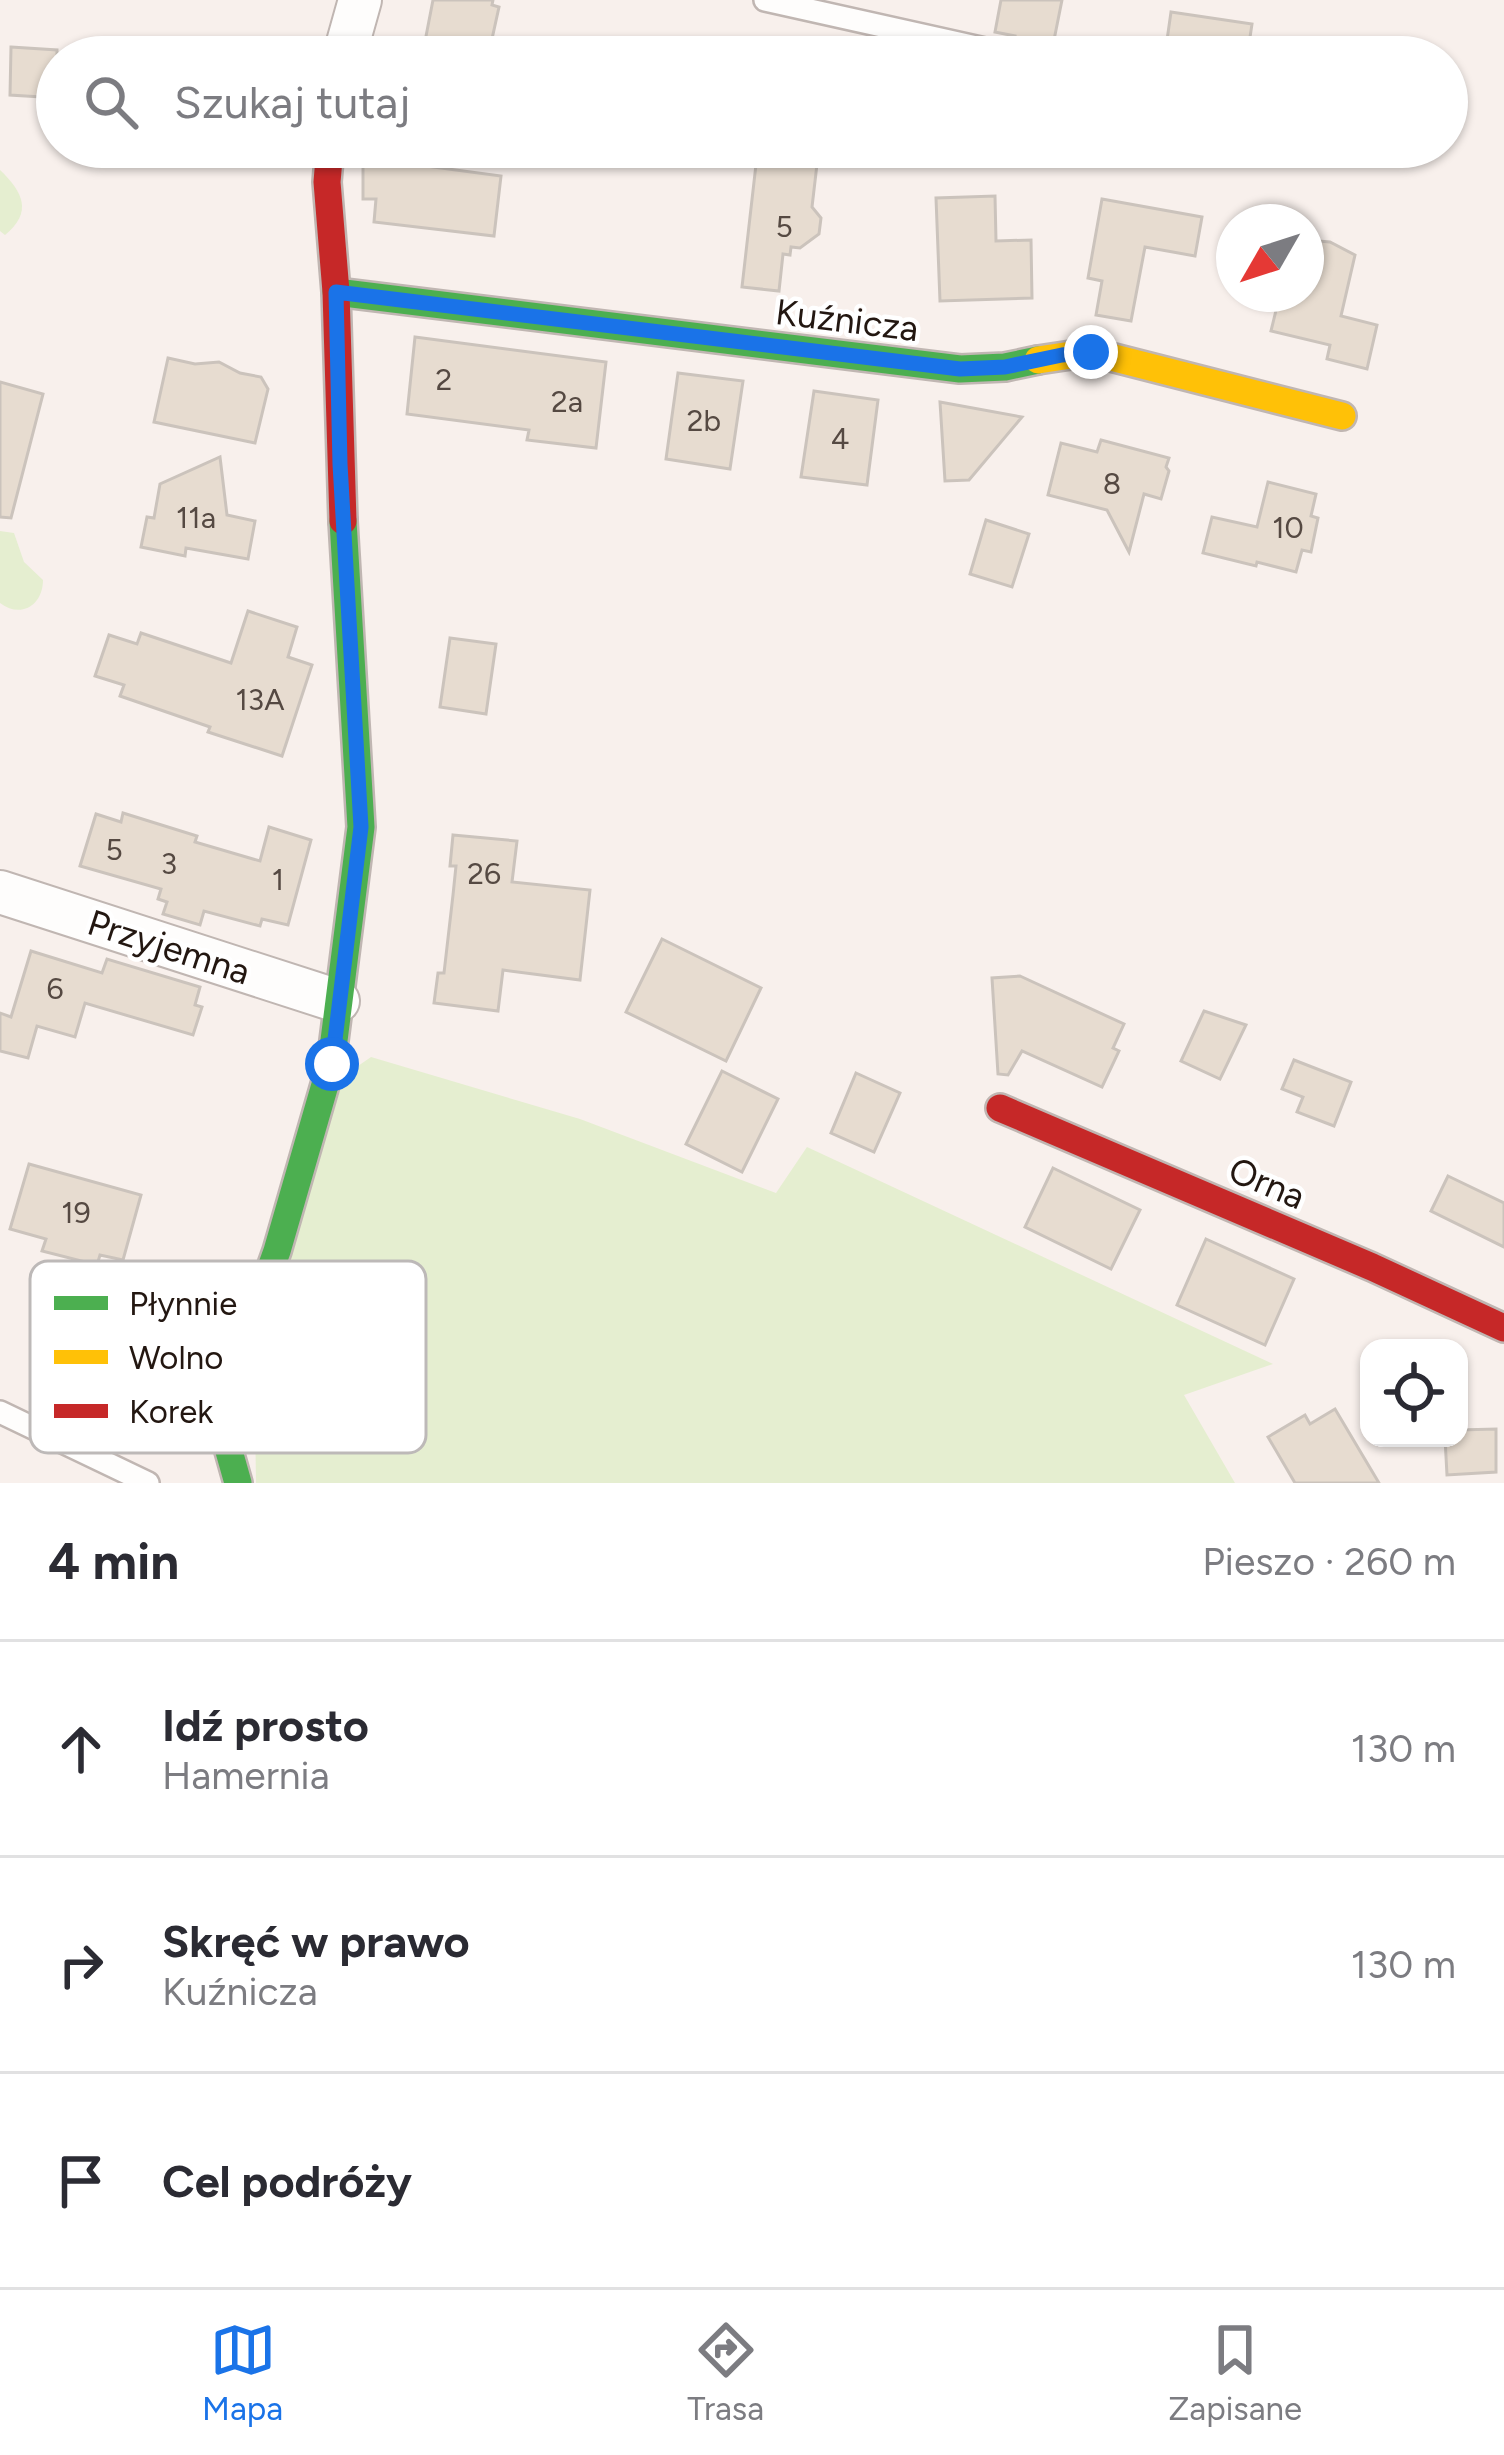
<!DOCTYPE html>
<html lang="pl">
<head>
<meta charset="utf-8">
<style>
	:root { --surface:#fff; --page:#f2f2f3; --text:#2b2b33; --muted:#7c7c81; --line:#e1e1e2; --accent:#1a73e8 }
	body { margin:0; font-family:Figtree,sans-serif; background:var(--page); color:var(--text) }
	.controls { position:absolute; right:36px; bottom:36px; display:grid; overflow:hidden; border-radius:24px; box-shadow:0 3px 9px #0004 }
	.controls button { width:108px; height:108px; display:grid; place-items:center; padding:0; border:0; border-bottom:3px solid var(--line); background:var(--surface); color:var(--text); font:60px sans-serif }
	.compass { position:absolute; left:1216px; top:204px; width:108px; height:108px; border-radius:50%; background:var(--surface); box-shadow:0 3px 9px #0004; rotate:231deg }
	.stop { position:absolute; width:36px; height:36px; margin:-27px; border:9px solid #1a73e8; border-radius:50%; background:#fff }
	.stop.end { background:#1a73e8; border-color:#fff; box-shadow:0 3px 12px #0008 }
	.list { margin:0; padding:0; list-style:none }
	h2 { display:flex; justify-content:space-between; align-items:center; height:156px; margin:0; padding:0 48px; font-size:51px }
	h2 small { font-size:39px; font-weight:400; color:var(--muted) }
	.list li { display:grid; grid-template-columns:78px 1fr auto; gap:36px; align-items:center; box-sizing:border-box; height:216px; padding:0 48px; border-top:3px solid var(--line) }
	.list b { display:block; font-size:45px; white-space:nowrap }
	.list p { margin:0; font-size:39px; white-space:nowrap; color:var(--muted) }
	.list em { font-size:39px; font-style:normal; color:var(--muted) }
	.icon { flex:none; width:66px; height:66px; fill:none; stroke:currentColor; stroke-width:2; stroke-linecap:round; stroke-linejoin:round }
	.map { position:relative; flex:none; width:1504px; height:1483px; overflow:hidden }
	.search { position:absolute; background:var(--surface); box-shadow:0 3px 9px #0004; left:36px; right:36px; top:36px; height:132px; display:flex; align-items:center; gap:30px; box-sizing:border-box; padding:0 42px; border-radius:66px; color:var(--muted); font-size:45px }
	.sheet { height:804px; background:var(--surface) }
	nav { display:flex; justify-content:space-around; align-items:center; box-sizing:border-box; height:168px; border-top:3px solid var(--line); background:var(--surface); font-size:33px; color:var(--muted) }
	nav a { display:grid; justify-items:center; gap:6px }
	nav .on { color:var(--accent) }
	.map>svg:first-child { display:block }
	.green { fill:#e5eed0 }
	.building { fill:#e7dcd0; stroke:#cbc3bc; stroke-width:3 }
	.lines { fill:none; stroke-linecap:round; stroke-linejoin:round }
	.lane-casing { stroke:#c0b6b2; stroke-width:26 }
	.street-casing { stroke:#c0b6b2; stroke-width:46 }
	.fast-casing { stroke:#c0b6b2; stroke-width:32 }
	.slow-casing { stroke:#c0b6b2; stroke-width:32 }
	.jam-casing { stroke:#c0b6b2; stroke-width:32 }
	.lane { stroke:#fefdfc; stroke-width:21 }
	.street { stroke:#fefdfc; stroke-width:42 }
	.fast { stroke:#4caf50; stroke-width:27 }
	.slow { stroke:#ffc107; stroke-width:27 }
	.jam { stroke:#c62828; stroke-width:27 }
	.route { stroke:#1a73e8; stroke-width:15 }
	.labels { text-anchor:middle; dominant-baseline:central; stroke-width:9; stroke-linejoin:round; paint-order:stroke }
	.number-label { font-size:30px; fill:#554942 }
	.street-label { font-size:36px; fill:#231711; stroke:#fff }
	.key { fill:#fff; stroke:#bdb9b8; stroke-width:3 }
	.key-label { font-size:33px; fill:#231711 }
</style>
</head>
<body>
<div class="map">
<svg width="1504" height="1483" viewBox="0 0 1504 1483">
	<rect width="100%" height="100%" fill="#f8f0ec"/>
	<g class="green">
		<path d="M 0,170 C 23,192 33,212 5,235 L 0,231 Z"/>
		<path d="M 0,531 L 14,533 L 24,562 L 43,580 C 43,605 21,619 0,603 Z"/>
		<path d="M 371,1057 L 580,1119 L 776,1193 L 807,1147 L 1273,1364 L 1184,1395 L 1235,1483 L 256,1483 L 254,1350 L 345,1075 Z"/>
	</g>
	<g class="building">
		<path d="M 433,0 L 493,0 L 492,5 L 499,7 L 488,57 L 422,57 Z"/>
		<path d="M 1001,0 L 1062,0 L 1051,55 L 1035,52 L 1030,45 L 1014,40 L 1015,36 L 995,32 Z"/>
		<path d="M 1171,12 L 1252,24 L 1247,57 L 1208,57 L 1166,47 Z"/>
		<path d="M 11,47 L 57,50 L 57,98 L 10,95 Z"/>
		<path d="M 758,147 L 819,147 L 812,207 L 821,218 L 819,234 L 800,248 L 791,247 L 790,255 L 783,254 L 779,291 L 742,287 Z"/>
		<path d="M 381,160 L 501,176 L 494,236 L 374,222 L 376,199 L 363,199 L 363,165 L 381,165 Z"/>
		<path d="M 995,196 L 996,241 L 1031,240 L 1032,298 L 940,301 L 936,198 Z"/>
		<path d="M 1102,199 L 1202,217 L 1195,256 L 1145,247 L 1131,321 L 1096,315 L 1102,281 L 1088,278 Z"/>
		<path d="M 1306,240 L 1330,242 L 1355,255 L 1341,316 L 1377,325 L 1367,369 L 1327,359 L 1330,345 L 1271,331 L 1280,294 L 1306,294 Z"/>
		<path d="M 415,337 L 606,362 L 596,448 L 527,440 L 529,430 L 407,414 Z"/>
		<path d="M 168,358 L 195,364 L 219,362 L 240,373 L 261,377 L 268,389 L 255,443 L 154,422 Z"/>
		<path d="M 678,373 L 743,381 L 730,469 L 666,459 Z"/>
		<path d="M 0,382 L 43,394 L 11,518 L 0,517 Z"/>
		<path d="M 814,391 L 878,400 L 867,485 L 801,477 Z"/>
		<path d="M 940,402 L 1022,417 L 969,480 L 945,481 Z"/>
		<path d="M 1101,440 L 1169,458 L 1166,467 L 1169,471 L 1161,499 L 1144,494 L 1129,552 L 1107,510 L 1048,495 L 1061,443 L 1097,452 Z"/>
		<path d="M 220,457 L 227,515 L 255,521 L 248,559 L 186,548 L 185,556 L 141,547 L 147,517 L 154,518 L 160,484 Z"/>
		<path d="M 1268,482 L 1316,494 L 1311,516 L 1318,518 L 1311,552 L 1302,550 L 1296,572 L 1257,562 L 1256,566 L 1203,553 L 1212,517 L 1257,527 Z"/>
		<path d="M 986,520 L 1029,534 L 1012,587 L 970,574 Z"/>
		<path d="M 248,611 L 297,627 L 288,657 L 312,665 L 282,756 L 208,732 L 210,727 L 120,696 L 124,685 L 95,676 L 109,635 L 137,644 L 141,633 L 231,663 Z"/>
		<path d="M 450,638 L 496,644 L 486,714 L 440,707 Z"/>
		<path d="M 123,813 L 197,836 L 195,842 L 260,861 L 269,827 L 311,840 L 288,925 L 262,919 L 260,926 L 204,911 L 200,925 L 163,914 L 167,902 L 158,899 L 161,889 L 80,866 L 96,814 L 121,822 Z"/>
		<path d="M 453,835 L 517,841 L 512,882 L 590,890 L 580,980 L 503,970 L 498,1011 L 434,1003 L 438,973 L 444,973 L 453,895 L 456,866 L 450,866 Z"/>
		<path d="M 662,939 L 761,988 L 726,1061 L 626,1012 Z"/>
		<path d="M 31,951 L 102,973 L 107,959 L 200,987 L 195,1005 L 202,1007 L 193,1035 L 85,1003 L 75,1037 L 37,1026 L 28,1058 L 0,1051 L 0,1013 L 11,1017 Z"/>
		<path d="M 1020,976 L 1124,1024 L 1113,1048 L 1119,1051 L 1102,1087 L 1022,1051 L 1008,1075 L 998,1074 L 992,978 Z"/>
		<path d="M 1204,1011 L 1246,1025 L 1220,1079 L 1181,1061 Z"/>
		<path d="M 1294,1060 L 1351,1082 L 1334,1126 L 1297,1112 L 1303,1097 L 1282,1089 Z"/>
		<path d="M 722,1071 L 778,1099 L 742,1172 L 686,1144 Z"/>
		<path d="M 856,1073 L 900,1093 L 874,1152 L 831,1133 Z"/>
		<path d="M 29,1164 L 141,1195 L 123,1260 L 100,1255 L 97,1265 L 42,1251 L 46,1239 L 10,1229 Z"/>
		<path d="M 1053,1168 L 1140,1210 L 1111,1269 L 1025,1227 Z"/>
		<path d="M 1448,1176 L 1504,1203 L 1504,1247 L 1431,1211 Z"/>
		<path d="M 1206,1239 L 1294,1279 L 1265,1345 L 1177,1305 Z"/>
		<path d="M 1335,1409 L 1379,1483 L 1295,1483 L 1268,1437 L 1305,1415 L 1310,1424 Z"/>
		<path d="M 1496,1429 L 1496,1472 L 1447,1475 L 1445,1438 L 1459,1438 L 1459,1430 Z"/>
	</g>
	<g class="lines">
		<defs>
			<g id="lane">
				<path d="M 765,0 L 1021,57"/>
				<path d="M 0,1412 L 148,1483"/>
			</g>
			<g id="street">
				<path d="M 344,57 L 360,0"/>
				<path d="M 0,892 L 338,1001"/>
			</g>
			<g id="fast">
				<path d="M 336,292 L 960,369 L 1005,367 L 1038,360"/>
				<path d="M 238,1483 L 227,1444 L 240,1354 L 277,1251 L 331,1064 L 361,827 L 343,521"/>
			</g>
			<path id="slow" d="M 1038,360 L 1091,352 L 1342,416"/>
			<g id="jam">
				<path d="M 330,147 L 327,182 L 336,292 L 343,521"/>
				<path d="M 1000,1108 L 1372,1267 L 1504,1328"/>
			</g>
		</defs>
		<use href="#lane" class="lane-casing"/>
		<use href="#street" class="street-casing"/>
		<use href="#fast" class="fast-casing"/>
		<use href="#slow" class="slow-casing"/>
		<use href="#jam" class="jam-casing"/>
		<use href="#lane" class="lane"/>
		<use href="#street" class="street"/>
		<use href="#fast" class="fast"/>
		<use href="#slow" class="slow"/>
		<use href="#jam" class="jam"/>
	</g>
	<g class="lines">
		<path class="route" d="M 332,1064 L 361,827 L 340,464 L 336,292 L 960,369 L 1005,367 L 1062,355 L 1091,352"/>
	</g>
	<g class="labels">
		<g class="number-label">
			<text x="784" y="226">5</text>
			<text x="444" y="379">2</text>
			<text x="567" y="401">2a</text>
			<text x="704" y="420">2b</text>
			<text x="840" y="438">4</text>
			<text x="1112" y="483">8</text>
			<text x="196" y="517">11a</text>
			<text x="1288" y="527">10</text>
			<text x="260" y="699">13A</text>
			<text x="114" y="849">5</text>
			<text x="169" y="863">3</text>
			<text x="484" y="873">26</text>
			<text x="278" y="879">1</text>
			<text x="55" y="988">6</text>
			<text x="76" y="1212">19</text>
		</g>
		<g class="street-label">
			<text transform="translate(847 320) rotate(7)">Kuźnicza</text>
			<text transform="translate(169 947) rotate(18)">Przyjemna</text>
			<text transform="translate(1267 1183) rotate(23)">Orna</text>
		</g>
	</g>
	<rect x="30" y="1261" width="396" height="192" rx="18" class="key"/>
	<rect x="54" y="1296" width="54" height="14" fill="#4caf50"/>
	<rect x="54" y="1350" width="54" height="14" fill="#ffc107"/>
	<rect x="54" y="1404" width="54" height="14" fill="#c62828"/>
	<g class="key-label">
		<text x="129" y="1315">Płynnie</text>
		<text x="129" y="1369">Wolno</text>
		<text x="129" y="1423">Korek</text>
	</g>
</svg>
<div class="controls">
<button><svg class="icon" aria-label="locate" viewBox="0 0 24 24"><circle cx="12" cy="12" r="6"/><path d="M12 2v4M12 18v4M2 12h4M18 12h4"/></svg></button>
</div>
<svg class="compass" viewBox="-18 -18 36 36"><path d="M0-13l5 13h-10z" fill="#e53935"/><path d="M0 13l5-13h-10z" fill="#7c7c81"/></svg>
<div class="stop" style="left:332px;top:1064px"></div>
<div class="stop end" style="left:1091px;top:352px"></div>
<div class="search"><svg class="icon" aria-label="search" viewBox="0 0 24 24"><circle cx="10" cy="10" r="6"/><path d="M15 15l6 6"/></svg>Szukaj tutaj</div>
</div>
<section class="sheet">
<h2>4 min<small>Pieszo · 260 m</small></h2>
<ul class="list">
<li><svg class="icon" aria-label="ahead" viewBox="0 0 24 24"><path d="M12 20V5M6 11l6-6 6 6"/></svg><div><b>Idź prosto</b><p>Hamernia</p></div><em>130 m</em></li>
<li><svg class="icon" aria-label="right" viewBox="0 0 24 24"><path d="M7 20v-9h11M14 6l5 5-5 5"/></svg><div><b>Skręć w prawo</b><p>Kuźnicza</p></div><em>130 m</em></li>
<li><svg class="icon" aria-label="arrive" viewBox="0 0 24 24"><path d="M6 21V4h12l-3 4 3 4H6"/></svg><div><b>Cel podróży</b></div></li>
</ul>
</section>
<nav>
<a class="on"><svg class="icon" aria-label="map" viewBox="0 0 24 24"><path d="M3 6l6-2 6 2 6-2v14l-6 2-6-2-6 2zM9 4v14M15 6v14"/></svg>Mapa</a>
<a><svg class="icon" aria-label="directions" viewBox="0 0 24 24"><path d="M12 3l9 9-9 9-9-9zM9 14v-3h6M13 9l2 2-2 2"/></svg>Trasa</a>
<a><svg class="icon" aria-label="saved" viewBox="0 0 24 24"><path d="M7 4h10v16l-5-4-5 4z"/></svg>Zapisane</a>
</nav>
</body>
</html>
